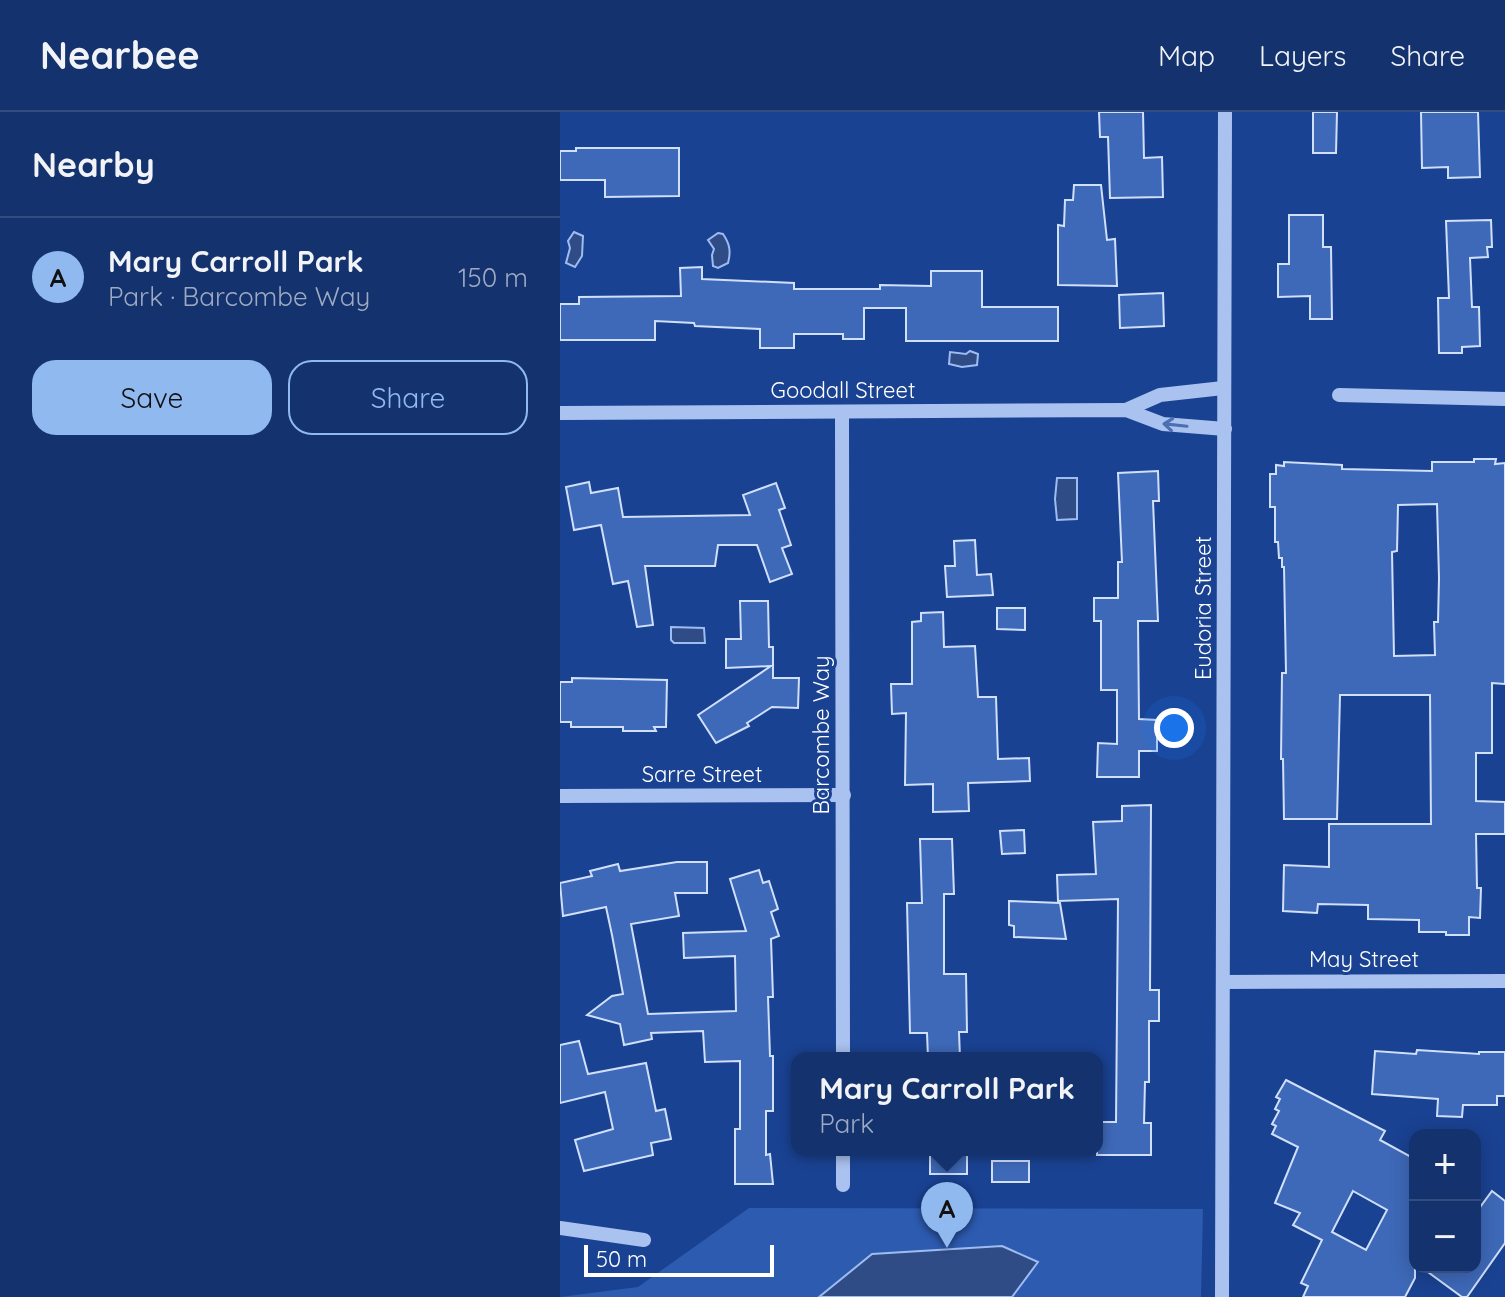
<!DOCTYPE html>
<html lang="en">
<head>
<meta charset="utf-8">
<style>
	:root { --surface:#14326e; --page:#213e76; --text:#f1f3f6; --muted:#9daac2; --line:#334d81; --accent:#90b9f0 }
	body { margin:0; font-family:Quicksand,sans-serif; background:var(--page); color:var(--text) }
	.controls { position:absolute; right:24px; bottom:24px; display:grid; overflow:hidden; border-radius:16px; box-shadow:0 4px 20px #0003 }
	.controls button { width:72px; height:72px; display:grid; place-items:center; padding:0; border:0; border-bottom:2px solid var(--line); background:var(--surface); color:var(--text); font:40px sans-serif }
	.scale { position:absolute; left:24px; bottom:20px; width:190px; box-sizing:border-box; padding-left:8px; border:4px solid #fff; border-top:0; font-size:22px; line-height:28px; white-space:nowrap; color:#fff; -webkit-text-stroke:6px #1a4292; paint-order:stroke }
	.you { position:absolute; left:614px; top:616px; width:28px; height:28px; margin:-20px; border:6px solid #fff; border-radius:50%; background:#1a73e8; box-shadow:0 0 0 12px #1a73e833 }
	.badge { display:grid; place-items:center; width:52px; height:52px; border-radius:50%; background:var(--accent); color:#111; font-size:26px; font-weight:700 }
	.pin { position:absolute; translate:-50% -66px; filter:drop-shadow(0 2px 4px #0008) }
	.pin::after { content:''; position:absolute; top:42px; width:28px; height:24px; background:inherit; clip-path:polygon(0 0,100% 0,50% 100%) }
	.popup { position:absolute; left:231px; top:940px; width:312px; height:104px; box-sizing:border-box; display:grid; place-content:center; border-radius:16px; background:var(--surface); filter:drop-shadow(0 2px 6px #0005); font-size:26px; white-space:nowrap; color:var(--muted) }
	.popup b { font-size:30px; color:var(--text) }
	.popup::after { content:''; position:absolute; left:50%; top:100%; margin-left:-16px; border:16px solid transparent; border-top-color:var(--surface) }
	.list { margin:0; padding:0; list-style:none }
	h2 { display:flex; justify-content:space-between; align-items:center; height:104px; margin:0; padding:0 32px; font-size:34px }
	h2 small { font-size:26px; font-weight:400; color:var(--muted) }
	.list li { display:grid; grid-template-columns:52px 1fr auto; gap:24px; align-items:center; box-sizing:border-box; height:120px; padding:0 32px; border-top:2px solid var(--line) }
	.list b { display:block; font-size:30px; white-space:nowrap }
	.list p { margin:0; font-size:26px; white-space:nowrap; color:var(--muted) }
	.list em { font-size:26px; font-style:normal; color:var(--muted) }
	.actions { display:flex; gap:16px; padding:24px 32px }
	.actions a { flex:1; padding:18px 0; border:2px solid var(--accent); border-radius:24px; text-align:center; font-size:28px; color:var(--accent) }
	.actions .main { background:var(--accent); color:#111 }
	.map { position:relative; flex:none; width:945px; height:1185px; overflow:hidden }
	header { display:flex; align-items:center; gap:48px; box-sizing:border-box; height:112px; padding:0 40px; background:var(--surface); border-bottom:2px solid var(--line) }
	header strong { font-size:38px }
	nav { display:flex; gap:44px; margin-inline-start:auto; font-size:28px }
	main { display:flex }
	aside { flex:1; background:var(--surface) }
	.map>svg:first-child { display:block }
	.green { fill:#2d5bb0 }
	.water { fill:#304c87; stroke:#9dbcf1; stroke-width:2 }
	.building { fill:#3e69b8; stroke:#d0dffa; stroke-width:2; fill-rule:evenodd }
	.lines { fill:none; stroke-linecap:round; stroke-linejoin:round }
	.minor { stroke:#aac2ef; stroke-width:14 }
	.oneway { stroke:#4c6fb3 }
	.labels { text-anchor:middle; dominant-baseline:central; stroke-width:6; stroke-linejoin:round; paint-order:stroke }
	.street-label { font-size:22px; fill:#fff; stroke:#1a4292 }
</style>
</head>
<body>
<header>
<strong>Nearbee</strong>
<nav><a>Map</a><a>Layers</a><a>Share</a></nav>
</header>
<main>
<aside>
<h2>Nearby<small></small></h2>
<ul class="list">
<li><span class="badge">A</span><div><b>Mary Carroll Park</b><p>Park · Barcombe Way</p></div><em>150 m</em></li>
</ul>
<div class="actions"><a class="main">Save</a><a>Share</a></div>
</aside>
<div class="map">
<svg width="945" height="1185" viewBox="0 0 945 1185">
	<rect width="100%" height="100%" fill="#1a4292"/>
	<path class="green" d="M 189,1096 L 643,1097 L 641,1185 L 0,1185 L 78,1175 Z"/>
	<g class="water">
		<path d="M 14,120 L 23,124 L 22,144 L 15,155 L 6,151 L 10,136 L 8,129 Z"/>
		<path d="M 158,121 L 163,122 C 170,132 171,140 168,151 L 158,156 L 153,154 L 152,143 L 154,137 L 148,128 Z"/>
		<path d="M 410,239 L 418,242 L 417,253 L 402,255 L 389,252 L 390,240 L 406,242 Z"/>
		<path d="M 497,366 L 517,366 L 517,407 L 497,408 L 495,387 Z"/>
		<path d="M 111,515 L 144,516 L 145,531 L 114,531 L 111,528 Z"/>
		<path d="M 442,1134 L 478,1150 L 452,1185 L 259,1185 L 312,1142 Z"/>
	</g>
	<g class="building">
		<path d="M 539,0 L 583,0 L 584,46 L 602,45 L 603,85 L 550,86 L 548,25 L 540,25 Z"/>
		<path d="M 753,0 L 777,0 L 776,41 L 753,41 Z"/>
		<path d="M 861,0 L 918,0 L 920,65 L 888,66 L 888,55 L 862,56 Z"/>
		<path d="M 16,36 L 119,36 L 119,84 L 45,85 L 45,68 L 0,68 L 0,39 L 16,39 Z"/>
		<path d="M 514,73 L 541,73 L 547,128 L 555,127 L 557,174 L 498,173 L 498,113 L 504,114 L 505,88 L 513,88 Z"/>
		<path d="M 729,103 L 763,103 L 763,135 L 771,135 L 772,207 L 750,207 L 750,184 L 718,185 L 718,152 L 729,152 Z"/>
		<path d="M 931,108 L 932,135 L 927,135 L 928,145 L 910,146 L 912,195 L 919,195 L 920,234 L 902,235 L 902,241 L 879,241 L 878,186 L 889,186 L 886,109 Z"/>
		<path d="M 142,155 L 142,167 L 234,171 L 234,177 L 320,177 L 320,173 L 371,174 L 371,159 L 422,159 L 422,195 L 498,195 L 498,229 L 346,229 L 346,196 L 304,196 L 304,227 L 283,227 L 283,222 L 234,222 L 234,236 L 200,236 L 200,217 L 135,214 L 134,211 L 95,209 L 95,228 L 0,228 L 0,192 L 19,192 L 19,185 L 121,184 L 120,156 Z"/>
		<path d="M 603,181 L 604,214 L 560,216 L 559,183 Z"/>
		<path d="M 914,347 L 936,347 L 935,352 L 945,351 L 945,572 L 932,571 L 932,641 L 916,641 L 916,689 L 945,690 L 945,722 L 916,722 L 917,776 L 921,776 L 920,806 L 909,805 L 909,823 L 886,823 L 886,820 L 859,820 L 859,808 L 808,807 L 808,793 L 758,792 L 757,801 L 723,799 L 724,753 L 769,755 L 769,712 L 871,712 L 870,583 L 780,583 L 777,707 L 724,707 L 723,647 L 721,647 L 722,561 L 726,561 L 724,455 L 722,455 L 722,446 L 719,446 L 718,430 L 715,430 L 715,395 L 710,395 L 710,362 L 716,362 L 716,353 L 724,354 L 724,350 L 782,353 L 782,357 L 872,359 L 872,350 L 914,350 ZM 877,392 L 879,466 L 878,510 L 874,510 L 875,543 L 834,544 L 832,440 L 837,439 L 838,393 Z"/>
		<path d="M 598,359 L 599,389 L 593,389 L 598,509 L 578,509 L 579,607 L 597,608 L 597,639 L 579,639 L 579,665 L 537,665 L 538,631 L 557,632 L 557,578 L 541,578 L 541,509 L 534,509 L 534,486 L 558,486 L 558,450 L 562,450 L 558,361 Z"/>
		<path d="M 29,370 L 31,381 L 58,376 L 63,405 L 190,403 L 183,383 L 216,371 L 225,396 L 219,398 L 231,433 L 222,436 L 232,462 L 210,470 L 197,433 L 158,433 L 155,454 L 85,454 L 93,513 L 77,515 L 68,469 L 53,472 L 41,413 L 14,418 L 6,375 Z"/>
		<path d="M 415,428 L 417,463 L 431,462 L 433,483 L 387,485 L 385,454 L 395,454 L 394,429 Z"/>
		<path d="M 180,489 L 208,489 L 209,535 L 213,535 L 213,566 L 239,566 L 238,596 L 212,595 L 187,611 L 189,614 L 156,631 L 138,603 L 211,554 L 166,556 L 166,527 L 181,527 Z"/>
		<path d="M 437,496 L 465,496 L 465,518 L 437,517 Z"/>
		<path d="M 383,500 L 384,535 L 415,534 L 418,585 L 436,585 L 438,647 L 469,646 L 470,669 L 408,671 L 409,699 L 373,700 L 373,672 L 345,673 L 346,601 L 332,602 L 331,572 L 352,572 L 352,510 L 361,509 L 361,501 Z"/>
		<path d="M 12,566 L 107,568 L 106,615 L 94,615 L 96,619 L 63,619 L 63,615 L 11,615 L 11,610 L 0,610 L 0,570 L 12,570 Z"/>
		<path d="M 591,693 L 590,878 L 599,878 L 599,909 L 589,909 L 589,970 L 585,970 L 584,1011 L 591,1011 L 591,1043 L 537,1043 L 537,1010 L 556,1010 L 558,787 L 498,789 L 497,763 L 536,762 L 533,710 L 562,709 L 562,694 Z"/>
		<path d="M 464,718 L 465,741 L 442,742 L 440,719 Z"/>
		<path d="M 360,727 L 392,727 L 394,782 L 384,782 L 384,862 L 406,862 L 407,920 L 399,920 L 400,946 L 368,946 L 367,921 L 350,921 L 347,791 L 362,791 Z"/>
		<path d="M 117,750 L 147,750 L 147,781 L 115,781 L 119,804 L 71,812 L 88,902 L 176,899 L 175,844 L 124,846 L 123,821 L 186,819 L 170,767 L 199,758 L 203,771 L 209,769 L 218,797 L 211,800 L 219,824 L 211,827 L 213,885 L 208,885 L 210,944 L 213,944 L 213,999 L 206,999 L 206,1043 L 210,1042 L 213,1072 L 175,1072 L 175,1017 L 180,1017 L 180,949 L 145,950 L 143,919 L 91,921 L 92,927 L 64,933 L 60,912 L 27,903 L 52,884 L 63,882 L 52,823 L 46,795 L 3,804 L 0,771 L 32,764 L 30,759 L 58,752 L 60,759 Z"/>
		<path d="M 449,789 L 500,791 L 506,827 L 454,825 L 454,814 L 449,813 Z"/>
		<path d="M 19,929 L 28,962 L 86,951 L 96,999 L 105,997 L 111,1027 L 91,1031 L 93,1043 L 24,1059 L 15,1028 L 53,1017 L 45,980 L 0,991 L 0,933 Z"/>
		<path d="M 857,938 L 919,942 L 919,940 L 945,940 L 945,984 L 937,984 L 937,993 L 903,993 L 902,1005 L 877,1004 L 878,987 L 812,982 L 815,939 L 856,942 Z"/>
		<path d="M 726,968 L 825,1019 L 820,1028 L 855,1047 L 855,1166 L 845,1185 L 743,1185 L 748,1174 L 741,1171 L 762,1128 L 733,1113 L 740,1101 L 715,1091 L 738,1035 L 712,1022 L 716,1014 L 712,1012 L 719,999 L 715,997 L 720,987 L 716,985 ZM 793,1079 L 827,1098 L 806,1138 L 772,1120 Z"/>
		<rect x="370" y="1038" width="37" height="24"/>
		<rect x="432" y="1049" width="37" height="21"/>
		<path d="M 932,1079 L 945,1089 L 945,1131 L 907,1185 L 902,1185 L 861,1155 L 915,1155 L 915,1102 Z"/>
	</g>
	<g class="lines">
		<g class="minor">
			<path d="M 779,283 L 945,287"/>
			<path d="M 566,298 L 600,283 L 663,276"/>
			<path d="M 282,300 L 283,946"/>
			<path d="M 0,301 L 566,298 L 603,312 L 665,317"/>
			<path d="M 0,684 L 284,683"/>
			<path d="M 663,870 L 945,869"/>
			<path d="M 283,1073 L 283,1038"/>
			<path d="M 0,1116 L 84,1128"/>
			<path d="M 662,1185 L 665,0"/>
		</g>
	</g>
	<defs><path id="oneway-shaft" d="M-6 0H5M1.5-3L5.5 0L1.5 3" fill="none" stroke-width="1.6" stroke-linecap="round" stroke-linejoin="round" transform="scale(2)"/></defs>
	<use class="oneway" href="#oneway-shaft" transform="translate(615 313) rotate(-174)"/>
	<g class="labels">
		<g class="street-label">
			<text x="283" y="278">Goodall Street</text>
			<text transform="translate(643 496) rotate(-90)">Eudoria Street</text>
			<text transform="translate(261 623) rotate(-90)">Barcombe Way</text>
			<text x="142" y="662">Sarre Street</text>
			<text x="804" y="847">May Street</text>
		</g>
	</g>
</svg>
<div class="controls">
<button>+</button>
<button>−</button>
</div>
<div class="scale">50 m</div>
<div class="you"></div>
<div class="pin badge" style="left:387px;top:1136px">A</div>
<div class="popup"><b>Mary Carroll Park</b>Park</div>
</div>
</main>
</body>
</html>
